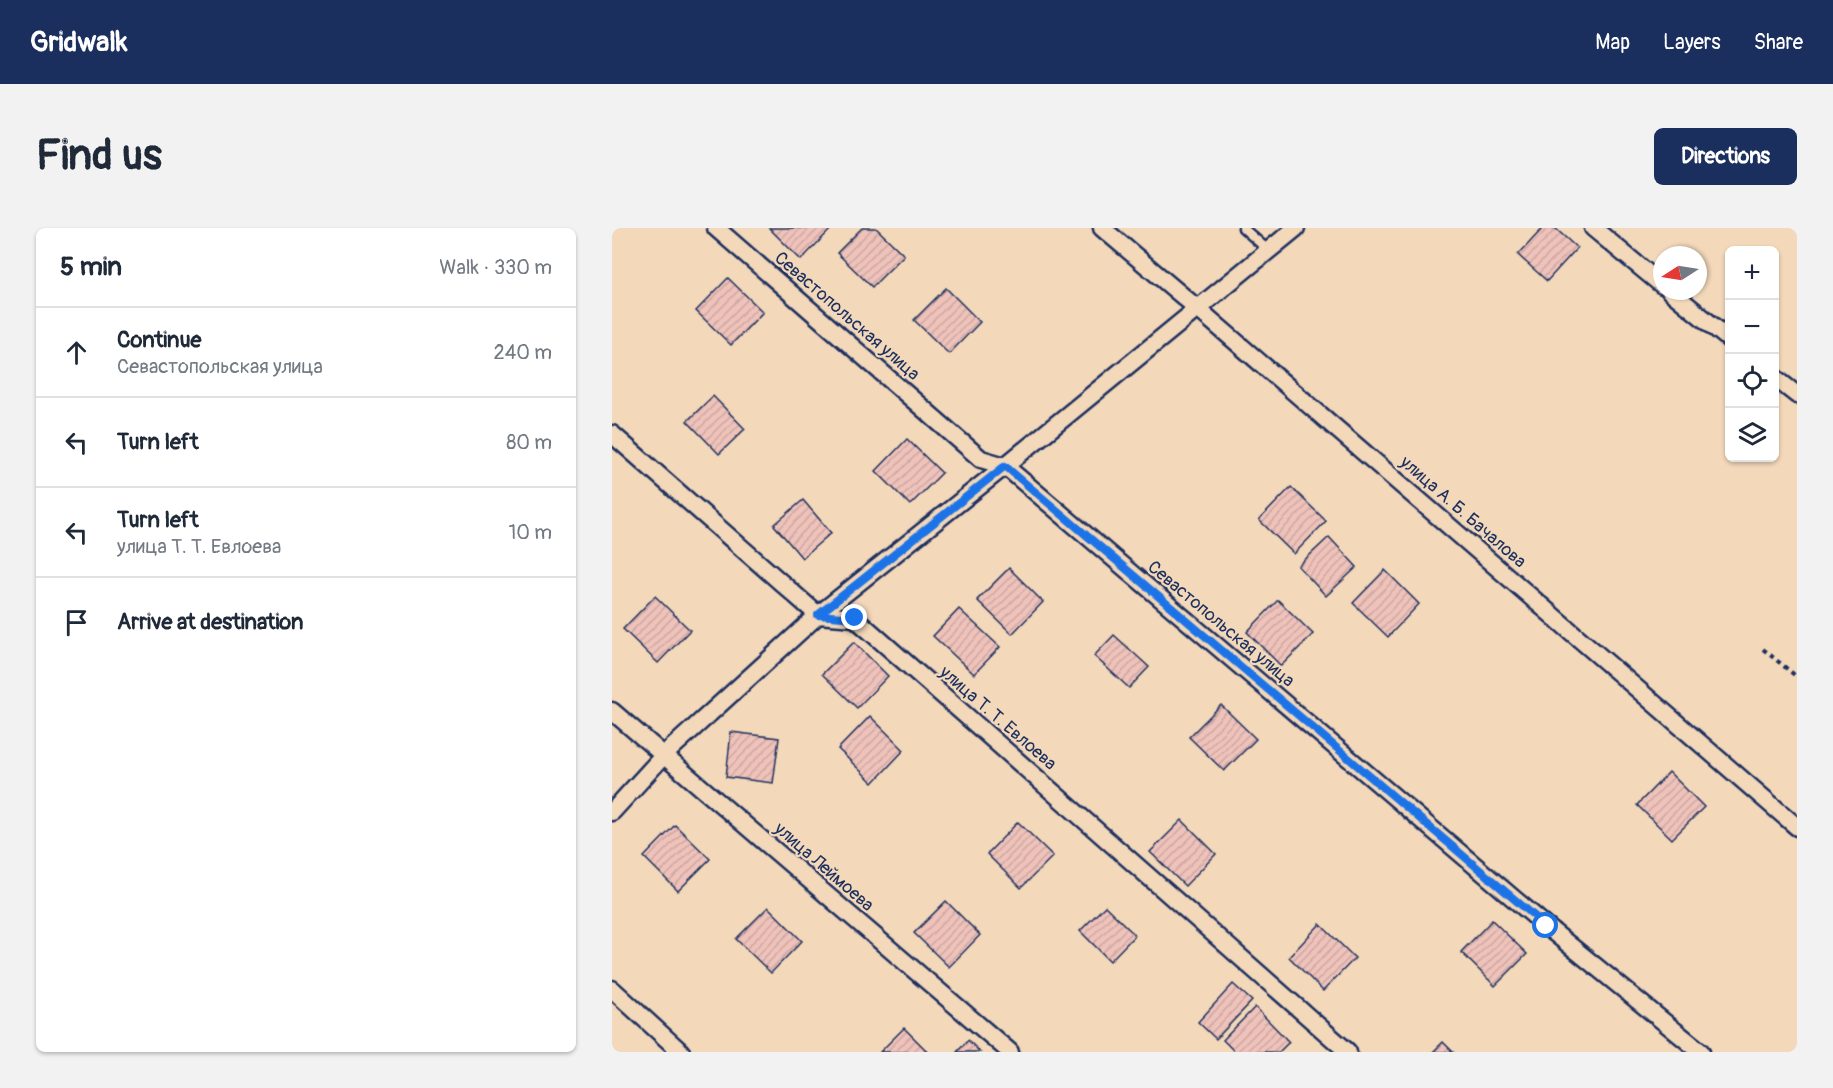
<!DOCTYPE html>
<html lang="en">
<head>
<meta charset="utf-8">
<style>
	:root { --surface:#fff; --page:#f2f2f3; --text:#1f2937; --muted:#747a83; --line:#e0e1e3; --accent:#1b2f5e }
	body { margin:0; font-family:Pangolin,sans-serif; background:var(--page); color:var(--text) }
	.controls { position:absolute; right:18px; top:18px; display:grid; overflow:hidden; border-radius:9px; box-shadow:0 2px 4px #0004 }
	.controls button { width:54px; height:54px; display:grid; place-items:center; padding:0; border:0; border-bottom:2px solid var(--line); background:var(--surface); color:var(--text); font:30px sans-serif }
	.compass { position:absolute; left:1041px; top:18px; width:54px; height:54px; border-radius:50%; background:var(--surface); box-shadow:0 2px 4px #0004; rotate:258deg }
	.stop { position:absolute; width:18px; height:18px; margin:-14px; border:4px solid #1a73e8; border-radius:50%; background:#fff }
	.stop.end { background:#1a73e8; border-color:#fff; box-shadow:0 2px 6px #0008 }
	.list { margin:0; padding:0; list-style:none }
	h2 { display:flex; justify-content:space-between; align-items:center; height:78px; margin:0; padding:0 24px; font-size:26px }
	h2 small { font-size:20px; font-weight:400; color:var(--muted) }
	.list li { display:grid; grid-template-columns:39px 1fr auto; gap:18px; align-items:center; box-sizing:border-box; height:90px; padding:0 24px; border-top:2px solid var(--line) }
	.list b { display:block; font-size:22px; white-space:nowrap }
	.list p { margin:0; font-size:20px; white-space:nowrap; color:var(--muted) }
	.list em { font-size:20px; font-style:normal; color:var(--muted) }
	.icon { flex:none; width:33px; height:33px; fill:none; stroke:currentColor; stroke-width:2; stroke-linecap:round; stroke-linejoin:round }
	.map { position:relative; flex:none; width:1185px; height:824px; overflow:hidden; border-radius:9px }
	header { display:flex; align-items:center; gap:36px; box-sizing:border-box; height:84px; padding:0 30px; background:var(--accent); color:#fff }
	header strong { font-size:28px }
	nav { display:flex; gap:33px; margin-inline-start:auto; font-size:21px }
	.intro { display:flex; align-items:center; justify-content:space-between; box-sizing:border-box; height:144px; padding:0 36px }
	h1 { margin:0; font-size:42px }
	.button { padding:15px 27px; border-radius:9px; background:var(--accent); color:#fff; font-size:21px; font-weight:700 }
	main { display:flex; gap:36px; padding:0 36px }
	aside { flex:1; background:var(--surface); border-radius:9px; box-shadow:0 2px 4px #0004 }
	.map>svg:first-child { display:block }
	.building { fill:url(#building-hatch); stroke:#1b2f5e; stroke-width:1.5 }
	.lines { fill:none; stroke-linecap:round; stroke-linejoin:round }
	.service-casing { stroke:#1b2f5e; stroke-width:13 }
	.minor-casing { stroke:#1b2f5e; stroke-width:21 }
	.path { stroke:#1b2f5e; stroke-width:4; stroke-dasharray:4.5 4.5; stroke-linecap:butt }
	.service { stroke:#f3d8ba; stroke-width:8 }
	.minor { stroke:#f3d8ba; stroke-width:16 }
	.route { stroke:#1a73e8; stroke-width:8 }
	.labels { text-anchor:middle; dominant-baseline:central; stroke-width:4.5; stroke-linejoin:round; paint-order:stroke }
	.street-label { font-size:18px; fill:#1b2f5e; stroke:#f3d8ba }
</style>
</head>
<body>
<header>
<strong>Gridwalk</strong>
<nav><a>Map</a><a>Layers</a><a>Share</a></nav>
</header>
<div class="intro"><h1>Find us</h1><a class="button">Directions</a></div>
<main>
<aside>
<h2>5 min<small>Walk · 330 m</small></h2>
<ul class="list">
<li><svg class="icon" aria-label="ahead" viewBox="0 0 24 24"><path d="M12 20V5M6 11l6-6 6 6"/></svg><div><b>Continue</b><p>Севастопольская улица</p></div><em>240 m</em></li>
<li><svg class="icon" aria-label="left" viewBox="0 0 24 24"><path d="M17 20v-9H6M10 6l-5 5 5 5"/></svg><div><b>Turn left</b></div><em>80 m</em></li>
<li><svg class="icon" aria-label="left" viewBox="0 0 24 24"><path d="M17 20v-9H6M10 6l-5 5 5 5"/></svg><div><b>Turn left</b><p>улица Т. Т. Евлоева</p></div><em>10 m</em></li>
<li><svg class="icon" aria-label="arrive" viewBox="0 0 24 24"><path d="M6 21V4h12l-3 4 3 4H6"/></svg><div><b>Arrive at destination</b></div></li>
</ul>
</aside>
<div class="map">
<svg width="1185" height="824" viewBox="0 0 1185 824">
	<defs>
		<pattern id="building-hatch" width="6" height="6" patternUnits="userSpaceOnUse" patternTransform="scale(1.5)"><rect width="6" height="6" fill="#efc2ba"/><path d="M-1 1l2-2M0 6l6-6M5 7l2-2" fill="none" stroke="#cca7a2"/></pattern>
	</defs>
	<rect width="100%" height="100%" fill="#f3d8ba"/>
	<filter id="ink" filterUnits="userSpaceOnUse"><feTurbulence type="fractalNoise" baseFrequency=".0167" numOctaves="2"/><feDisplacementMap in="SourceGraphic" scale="12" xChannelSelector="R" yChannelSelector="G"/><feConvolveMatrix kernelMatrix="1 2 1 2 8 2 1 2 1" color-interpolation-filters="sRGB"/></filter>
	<g filter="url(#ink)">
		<g class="building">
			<path d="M 157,0 L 220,0 L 189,32 Z"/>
			<path d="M 250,0 L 264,0 L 292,27 L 260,59 L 225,25 Z"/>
			<path d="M 931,0 L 943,0 L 965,20 L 935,53 L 906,27 Z"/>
			<path d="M 116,50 L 151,84 L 119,117 L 84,83 Z"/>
			<path d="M 334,60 L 368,94 L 337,126 L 302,92 Z"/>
			<path d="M 101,168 L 133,201 L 107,226 L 75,193 Z"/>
			<path d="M 295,211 L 330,245 L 298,277 L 264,243 Z"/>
			<path d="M 679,259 L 714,293 L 682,326 L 647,292 Z"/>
			<path d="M 191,272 L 219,305 L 190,330 L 162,297 Z"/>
			<path d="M 717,309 L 745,339 L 714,368 L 686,338 Z"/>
			<path d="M 397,340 L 431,374 L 400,406 L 365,372 Z"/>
			<path d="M 773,342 L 807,376 L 776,409 L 741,375 Z"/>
			<path d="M 43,368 L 78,402 L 46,435 L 11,401 Z"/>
			<path d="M 666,372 L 701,406 L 669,438 L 635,404 Z"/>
			<path d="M 347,381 L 388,419 L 362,446 L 321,408 Z"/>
			<path d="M 502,407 L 537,439 L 517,460 L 482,428 Z"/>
			<path d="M 242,414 L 276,448 L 245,480 L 210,446 Z"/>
			<path d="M 609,477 L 644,511 L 612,543 L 577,509 Z"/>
			<path d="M 258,488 L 292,522 L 261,555 L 226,521 Z"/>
			<path d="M 119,504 L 167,510 L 161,555 L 114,549 Z"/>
			<path d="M 1057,544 L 1092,579 L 1060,611 L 1025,577 Z"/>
			<path d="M 570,592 L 604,626 L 573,658 L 538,624 Z"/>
			<path d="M 406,594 L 441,628 L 409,660 L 375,626 Z"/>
			<path d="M 63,597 L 98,631 L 66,663 L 32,629 Z"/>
			<path d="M 334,673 L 368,707 L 337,739 L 302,705 Z"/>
			<path d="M 493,678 L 523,707 L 498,733 L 468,703 Z"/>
			<path d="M 156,679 L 190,713 L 159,745 L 124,711 Z"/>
			<path d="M 880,692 L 915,726 L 883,758 L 849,724 Z"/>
			<path d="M 708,696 L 743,730 L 711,763 L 677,729 Z"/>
			<path d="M 621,756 L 640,773 L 604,811 L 586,794 Z"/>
			<path d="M 643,779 L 677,814 L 667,824 L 623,824 L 611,812 Z"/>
			<path d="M 292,800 L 316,824 L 268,824 Z"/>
			<path d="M 356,812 L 368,824 L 345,824 Z"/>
			<path d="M 831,814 L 841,824 L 821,824 Z"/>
		</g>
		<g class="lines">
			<defs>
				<path id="service" d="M 631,0 L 657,23"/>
				<g id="minor">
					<path d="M 104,0 L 369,231 L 393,238 L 934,698 L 1089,824"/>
					<path d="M 490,0 L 586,81 L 1185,599"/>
					<path d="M 981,0 L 1050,57"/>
					<path d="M 1058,63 L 1118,112"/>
					<path d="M 1162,149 L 1185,167"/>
					<path d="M 0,206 L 206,387 L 243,390 L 736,824"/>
					<path d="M 0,483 L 398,824"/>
					<path d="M 0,584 L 52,527 L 206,387 L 393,238 L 684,0"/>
					<path d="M 0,761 L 69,824"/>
				</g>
			</defs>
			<use href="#service" class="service-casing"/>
			<use href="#minor" class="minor-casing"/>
			<path class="path" d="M 1151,421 L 1185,449"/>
			<use href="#service" class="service"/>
			<use href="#minor" class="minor"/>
		</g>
	</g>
	<g class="lines" filter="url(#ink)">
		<path class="route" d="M 243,390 L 206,387 L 393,238 L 934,698"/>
	</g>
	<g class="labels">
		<g class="street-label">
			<text transform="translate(235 88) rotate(41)">Севастопольская улица</text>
			<text transform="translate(851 284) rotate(41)">улица А. Б. Бачалова</text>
			<text transform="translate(609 396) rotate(40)">Севастопольская улица</text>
			<text transform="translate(386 490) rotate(41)">улица Т. Т. Евлоева</text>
			<text transform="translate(212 639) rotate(41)">улица Леймоева</text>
		</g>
	</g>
</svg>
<div class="controls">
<button>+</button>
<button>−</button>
<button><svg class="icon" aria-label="locate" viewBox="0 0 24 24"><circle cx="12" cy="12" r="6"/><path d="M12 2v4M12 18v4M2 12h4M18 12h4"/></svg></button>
<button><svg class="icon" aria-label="layers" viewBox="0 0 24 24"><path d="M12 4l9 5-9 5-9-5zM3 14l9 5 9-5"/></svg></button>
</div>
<svg class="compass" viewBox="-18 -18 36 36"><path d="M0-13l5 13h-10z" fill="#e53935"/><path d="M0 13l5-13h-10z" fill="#747a83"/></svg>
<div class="stop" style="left:934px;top:698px"></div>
<div class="stop end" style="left:243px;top:390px"></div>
</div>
</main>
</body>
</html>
